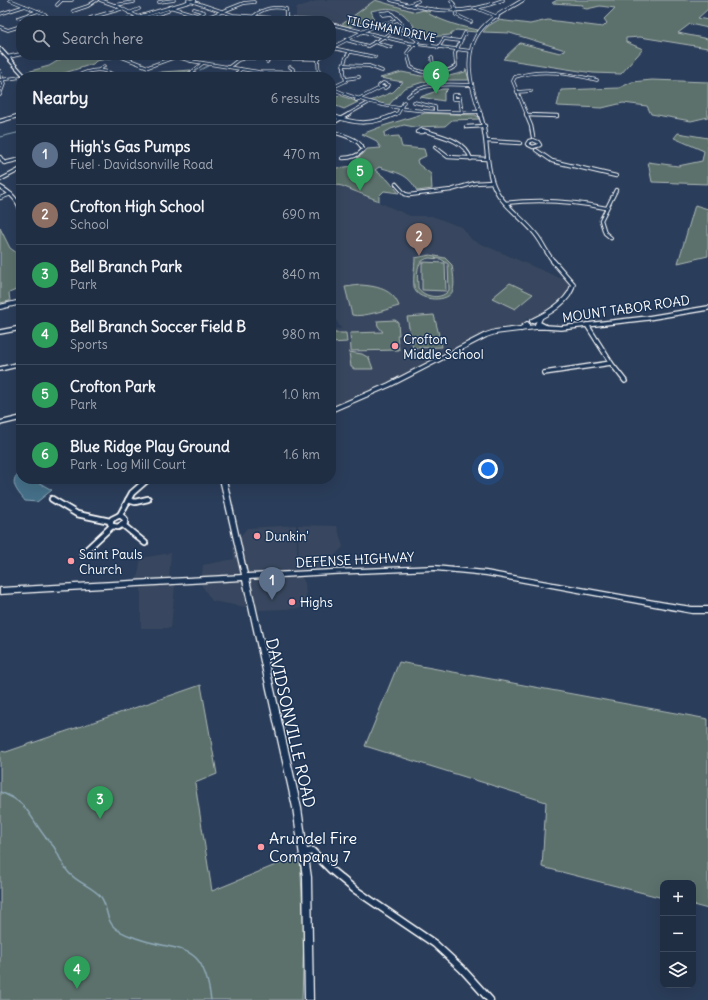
<!DOCTYPE html>
<html lang="en">
<head>
<meta charset="utf-8">
<style>
	:root { --surface:#202e44; --page:#2d3a4f; --text:#f1f3f6; --muted:#a2a8b2; --line:#3d4a5d; --accent:#ff9aa2 }
	body { margin:0; font-family:Delius,sans-serif; background:var(--page); color:var(--text) }
	.controls { position:absolute; right:12px; bottom:12px; display:grid; overflow:hidden; border-radius:8px; box-shadow:0 4px 16px #0002 }
	.controls button { width:36px; height:36px; display:grid; place-items:center; padding:0; border:0; border-bottom:1px solid var(--line); background:var(--surface); color:var(--text); font:20px sans-serif }
	.you { position:absolute; left:488px; top:469px; width:14px; height:14px; margin:-10px; border:3px solid #fff; border-radius:50%; background:#1a73e8; box-shadow:0 0 0 6px #1a73e833 }
	.badge { display:grid; place-items:center; width:26px; height:26px; border-radius:50%; background:var(--accent); color:#fff; font-size:13px; font-weight:700 }
	.pin { position:absolute; translate:-50% -33px; filter:drop-shadow(0 1px 2px #0008) }
	.pin::after { content:''; position:absolute; top:21px; width:14px; height:12px; background:inherit; clip-path:polygon(0 0,100% 0,50% 100%) }
	.list { margin:0; padding:0; list-style:none }
	h2 { display:flex; justify-content:space-between; align-items:center; height:52px; margin:0; padding:0 16px; font-size:17px }
	h2 small { font-size:13px; font-weight:400; color:var(--muted) }
	.list li { display:grid; grid-template-columns:26px 1fr auto; gap:12px; align-items:center; box-sizing:border-box; height:60px; padding:0 16px; border-top:1px solid var(--line) }
	.list b { display:block; font-size:15px; white-space:nowrap }
	.list p { margin:0; font-size:13px; white-space:nowrap; color:var(--muted) }
	.list em { font-size:13px; font-style:normal; color:var(--muted) }
	.icon { flex:none; width:22px; height:22px; fill:none; stroke:currentColor; stroke-width:2; stroke-linecap:round; stroke-linejoin:round }
	.map { position:relative; flex:none; width:708px; height:1000px; overflow:hidden }
	.search { position:absolute; background:var(--surface); box-shadow:0 4px 16px #0002; left:16px; top:16px; width:320px; height:44px; display:flex; align-items:center; gap:10px; box-sizing:border-box; padding:0 14px; border-radius:16px; color:var(--muted); font-size:15px }
	.panel { position:absolute; background:var(--surface); box-shadow:0 4px 16px #0002; left:16px; top:72px; width:320px; height:412px; border-radius:16px }
	.map>svg:first-child { display:block }
	.built { fill:#39475e }
	.green { fill:#5c716c; stroke:#aeb8b6; fill-rule:evenodd }
	.water { fill:#446f89; stroke:#8fa9b8 }
	.lines { fill:none; stroke-linecap:round; stroke-linejoin:round }
	.stream-far1 { stroke:#8fa9b8; stroke-width:1 }
	.stream { stroke:#8fa9b8; stroke-width:1.5 }
	.minor-far3-casing { stroke:#fff; stroke-width:3.5 }
	.minor-far2-casing { stroke:#fff; stroke-width:4.5 }
	.minor-far1-casing { stroke:#fff; stroke-width:6 }
	.minor-casing { stroke:#fff; stroke-width:8 }
	.tertiary-far3-casing { stroke:#fff; stroke-width:4 }
	.tertiary-far2-casing { stroke:#fff; stroke-width:5 }
	.tertiary-far1-casing { stroke:#fff; stroke-width:6 }
	.tertiary-casing { stroke:#fff; stroke-width:9 }
	.secondary-casing { stroke:#fff; stroke-width:2.5 }
	.minor-far3 { stroke:#1d3557; stroke-width:2 }
	.minor-far2 { stroke:#1d3557; stroke-width:2.5 }
	.minor-far1 { stroke:#1d3557; stroke-width:3.5 }
	.minor { stroke:#1d3557; stroke-width:4.5 }
	.tertiary-far3 { stroke:#1d3557; stroke-width:2.5 }
	.tertiary-far2 { stroke:#1d3557; stroke-width:3 }
	.tertiary-far1 { stroke:#1d3557; stroke-width:4 }
	.tertiary { stroke:#1d3557; stroke-width:6 }
	.secondary { fill:#1d3557; fill-rule:evenodd }
	.poi-dot { fill:#ff9aa2; stroke:#1d3557; stroke-width:1.5 }
	.labels { text-anchor:middle; dominant-baseline:central; stroke-width:3; stroke-linejoin:round; paint-order:stroke }
	.far-street-label { font-size:11px; fill:#fff; stroke:#1d3557 }
	.street-label { font-size:13px; fill:#fff; stroke:#1d3557 }
	.poi-label { font-size:13px; fill:#fff; stroke:#1d3557; text-anchor:start }
	.near-street-label { font-size:16px; fill:#fff; stroke:#1d3557 }
	.near-poi-label { font-size:16px; fill:#fff; stroke:#1d3557; text-anchor:start }
</style>
</head>
<body>
<div class="map">
<svg width="708" height="1000" viewBox="0 0 708 1000">
	<rect width="100%" height="100%" fill="#2a3d5a"/>
	<filter id="ink" filterUnits="userSpaceOnUse"><feTurbulence type="fractalNoise" baseFrequency=".025" numOctaves="2"/><feDisplacementMap in="SourceGraphic" scale="8" xChannelSelector="R" yChannelSelector="G"/><feConvolveMatrix kernelMatrix="1 2 1 2 8 2 1 2 1" color-interpolation-filters="sRGB"/></filter>
	<g filter="url(#ink)">
		<g class="built">
			<path d="M 319,0 L 375,0 L 341,25 L 331,23 L 331,21 L 296,18 L 296,8 Z"/>
			<path d="M 331,184 L 342,186 L 410,216 L 432,216 L 463,228 L 472,240 L 569,282 L 570,288 L 565,296 L 534,318 L 526,319 L 522,327 L 495,330 L 485,333 L 387,383 L 331,407 L 331,328 L 341,329 L 331,311 Z"/>
			<path d="M 296,525 L 298,571 L 305,583 L 307,608 L 262,610 L 212,601 L 201,584 L 203,565 L 234,559 L 233,545 L 247,528 Z"/>
			<path d="M 298,525 L 337,526 L 343,547 L 331,559 L 330,568 L 299,570 Z"/>
			<path d="M 171,553 L 169,578 L 175,585 L 171,628 L 141,628 L 141,586 L 137,580 L 141,558 Z"/>
		</g>
		<g class="green">
			<path d="M 375,0 L 416,12 L 423,10 L 431,12 L 429,14 C 445,22 461,27 478,30 L 476,32 L 456,30 L 450,35 L 431,37 L 423,31 L 411,30 L 414,26 C 399,7 393,6 371,11 L 374,18 L 350,27 L 341,25 Z"/>
			<path d="M 557,0 L 708,0 L 708,9 L 698,18 L 708,20 L 708,28 L 690,24 L 678,33 L 708,39 L 708,48 L 640,37 L 626,38 L 626,42 L 643,49 L 621,74 L 593,73 L 503,59 L 520,43 L 560,53 L 565,50 L 510,33 L 483,32 L 488,26 L 498,20 L 530,24 L 548,20 L 603,27 L 607,23 L 604,19 L 615,8 L 600,6 L 587,9 L 582,8 L 583,5 L 552,3 Z"/>
			<path d="M 58,55 L 110,55 L 112,58 L 96,61 L 93,64 L 52,77 L 31,77 L 27,72 L 49,66 L 61,59 Z"/>
			<path d="M 466,69 L 469,80 L 430,80 L 404,88 L 388,106 L 368,102 L 393,92 L 403,82 L 380,78 L 402,72 L 421,76 L 449,76 L 465,72 Z"/>
			<path d="M 191,70 L 182,77 L 140,77 L 162,72 Z"/>
			<path d="M 652,80 L 708,82 L 708,117 L 691,121 L 651,114 L 647,106 L 623,103 L 602,108 L 557,106 L 561,90 L 619,88 L 632,82 Z"/>
			<path d="M 442,89 L 448,89 L 444,93 L 444,101 L 420,97 Z"/>
			<path d="M 340,95 L 358,102 L 344,109 L 331,104 L 331,98 Z"/>
			<path d="M 425,113 L 476,115 L 479,119 L 452,120 L 445,126 L 414,127 L 404,125 L 391,129 L 384,133 L 385,137 L 399,136 L 402,147 L 424,149 L 426,156 L 417,160 L 418,164 L 431,174 L 432,189 L 417,191 C 408,173 397,173 379,167 L 375,170 L 388,180 L 399,193 L 384,191 L 379,196 L 379,201 L 342,186 L 331,184 L 331,164 L 337,168 L 354,166 L 361,161 L 357,158 L 363,154 L 367,149 L 381,148 L 375,140 L 362,134 L 383,126 Z"/>
			<path d="M 678,133 L 708,138 L 708,184 L 652,182 L 648,162 L 678,166 L 702,161 L 704,151 L 674,138 Z"/>
			<path d="M 695,205 L 708,209 L 708,256 L 678,263 Z"/>
			<path d="M 0,228 L 10,248 L 21,256 L 21,288 L 9,293 L 10,301 L 0,303 Z"/>
			<path d="M 430,255 L 445,258 L 452,265 C 453,272 455,283 453,290 C 449,303 420,301 415,290 C 412,284 415,266 415,258 ZM 429,258 L 441,259 L 448,264 L 449,290 C 442,300 425,298 418,288 C 418,276 414,261 429,258 Z"/>
			<path d="M 422,262 L 445,263 L 446,291 L 422,290 Z"/>
			<path d="M 510,283 L 533,294 L 515,309 L 492,298 Z"/>
			<path d="M 360,285 C 376,286 393,289 399,306 C 388,309 362,318 352,315 L 345,287 Z"/>
			<path d="M 434,315 L 442,347 L 413,348 L 407,317 Z"/>
			<path d="M 395,320 L 398,322 L 399,335 L 397,335 L 399,350 L 351,351 L 350,333 L 383,332 L 378,326 L 377,321 Z"/>
			<path d="M 331,333 L 346,333 L 347,342 L 331,343 Z"/>
			<path d="M 349,352 L 362,354 L 369,358 L 373,369 L 354,369 L 351,367 Z"/>
			<path d="M 399,662 L 708,719 L 708,909 L 693,905 L 693,883 L 663,883 L 663,898 L 542,867 L 546,802 L 365,746 Z"/>
			<path d="M 201,685 L 217,774 L 195,783 L 212,891 L 300,855 L 304,934 L 302,1000 L 0,1000 L 0,751 L 6,752 Z"/>
		</g>
		<path class="water" d="M 16,476 L 21,477 L 21,479 L 36,481 L 52,490 L 37,502 L 25,501 C 20,494 10,485 16,476 Z"/>
		<g class="lines">
			<g class="stream-far1">
				<path d="M 200,70 L 208,66"/>
				<path d="M 156,77 L 186,72"/>
				<path d="M 0,137 L 21,132"/>
			</g>
			<path class="stream" d="M 0,792 C 30,803 29,817 46,838 C 48,841 52,844 54,847 C 60,856 61,864 69,873 C 78,883 93,887 101,897 C 108,906 105,919 114,927 C 120,933 128,935 136,938 C 182,954 203,939 211,1000"/>
			<defs>
				<g id="minor-far3">
					<path d="M 10,0 L 45,14 L 47,17 L 46,21"/>
					<path d="M 60,0 L 72,0"/>
					<path d="M 100,0 L 117,6 L 146,21"/>
					<path d="M 188,0 L 233,15 L 316,21"/>
					<path d="M 391,0 C 432,12 462,16 503,0"/>
					<path d="M 451,1 L 454,4 L 456,15 L 471,22"/>
					<path d="M 159,2 L 174,0"/>
					<path d="M 57,5 L 62,0"/>
					<path d="M 115,5 L 134,2"/>
					<path d="M 408,5 L 418,1"/>
					<path d="M 170,7 L 197,15 L 204,12 L 194,9"/>
					<path d="M 478,9 L 498,17"/>
					<path d="M 73,11 L 88,6 L 97,0"/>
					<path d="M 129,13 L 139,9"/>
					<path d="M 0,14 L 25,6"/>
					<path d="M 254,16 C 263,8 275,6 286,9 L 286,18"/>
					<path d="M 18,18 L 38,11"/>
					<path d="M 90,18 L 121,9"/>
					<path d="M 134,21 L 168,11"/>
					<path d="M 162,21 L 166,20"/>
					<path d="M 198,21 L 244,3 L 254,2"/>
					<path d="M 331,24 L 409,43 L 471,51"/>
					<path d="M 0,27 L 8,30 L 21,26"/>
					<path d="M 395,31 L 411,35 L 418,41 L 415,44"/>
					<path d="M 346,40 L 368,46 L 401,27 L 402,24 L 390,12 L 381,13 L 383,15 L 391,14"/>
					<path d="M 374,42 L 391,47"/>
					<path d="M 414,44 L 407,53 L 411,67 C 423,75 444,75 456,66 L 455,53 L 465,33"/>
					<path d="M 331,48 L 372,27 L 398,20"/>
					<path d="M 333,48 L 375,57"/>
					<path d="M 438,48 L 444,39 L 460,41"/>
					<path d="M 126,55 L 122,57 L 148,67 L 175,57"/>
					<path d="M 171,55 L 191,61 L 259,72 L 319,73"/>
					<path d="M 432,57 L 434,72"/>
					<path d="M 191,61 L 197,55"/>
					<path d="M 267,62 L 270,57"/>
					<path d="M 343,65 L 369,66 L 382,71"/>
					<path d="M 229,67 L 238,60 L 246,58 L 319,59"/>
					<path d="M 290,67 L 293,69 L 292,77"/>
					<path d="M 99,70 L 104,66"/>
					<path d="M 0,71 L 4,84 L 0,95"/>
					<path d="M 191,73 L 203,77"/>
					<path d="M 235,75 L 241,69"/>
					<path d="M 75,77 C 86,71 100,67 112,74 L 111,76"/>
					<path d="M 186,77 L 203,63"/>
					<path d="M 262,77 L 267,73"/>
					<path d="M 319,77 L 318,61 L 322,55"/>
					<path d="M 346,79 L 359,77"/>
					<path d="M 0,80 L 21,77"/>
					<path d="M 383,83 L 389,85 L 385,88 L 379,86 Z"/>
					<path d="M 331,88 C 378,110 427,113 479,112"/>
					<path d="M 331,88 L 346,81 C 343,71 342,60 350,52"/>
					<path d="M 517,92 L 531,91"/>
					<path d="M 453,95 L 459,95 L 460,99 L 453,99 Z"/>
					<path d="M 408,96 C 424,81 451,85 472,85"/>
					<path d="M 460,99 L 462,113"/>
					<path d="M 356,100 L 382,87"/>
					<path d="M 414,102 L 435,107 L 435,111"/>
					<path d="M 347,115 L 368,103"/>
					<path d="M 394,115 L 398,113 L 404,102"/>
					<path d="M 527,115 L 513,81 L 515,77 C 541,68 571,74 597,80"/>
				</g>
				<g id="minor-far2">
					<path d="M 526,114 L 531,126 L 533,137"/>
					<path d="M 331,115 C 356,125 371,125 396,114"/>
					<path d="M 527,115 L 557,116"/>
					<path d="M 0,121 L 21,115"/>
					<path d="M 331,124 L 349,114"/>
					<path d="M 466,127 L 485,126"/>
					<path d="M 331,131 C 341,135 360,138 363,150 C 358,156 351,158 343,158"/>
					<path d="M 423,132 L 417,132 L 422,130 C 440,136 464,139 471,159"/>
					<path d="M 533,140 L 538,142 L 540,145 L 533,147 L 527,144 L 529,141 Z"/>
					<path d="M 486,141 L 520,143"/>
					<path d="M 435,147 L 448,157 L 487,159"/>
					<path d="M 536,150 L 552,161 L 616,176"/>
					<path d="M 0,157 L 4,163 L 21,159"/>
					<path d="M 0,180 L 21,169"/>
					<path d="M 396,184 L 405,194 L 409,195 L 451,190 L 475,183 L 492,182"/>
					<path d="M 0,198 L 11,194"/>
					<path d="M 505,203 C 539,199 572,201 606,208"/>
					<path d="M 611,238 L 605,233 L 601,220 L 616,190"/>
				</g>
				<g id="minor-far1">
					<path d="M 587,325 L 611,363 L 625,381"/>
					<path d="M 536,327 L 546,327 L 538,323"/>
					<path d="M 546,327 L 561,328 L 648,318 L 708,308"/>
					<path d="M 0,332 L 21,328"/>
					<path d="M 0,369 L 21,364"/>
					<path d="M 544,373 L 611,363"/>
					<path d="M 0,423 L 21,418"/>
				</g>
				<g id="minor">
					<path d="M 52,499 L 77,514 L 110,521"/>
					<path d="M 128,500 L 135,502 L 148,499"/>
					<path d="M 120,515 L 132,493 L 148,479"/>
					<path d="M 120,515 L 125,519 L 125,523 L 118,527 L 112,526 L 110,523 L 112,519 Z"/>
					<path d="M 123,525 L 145,543"/>
					<path d="M 83,553 L 112,526"/>
				</g>
				<g id="tertiary-far3">
					<path d="M 125,21 L 195,0"/>
					<path d="M 8,57 L 21,54"/>
					<path d="M 481,115 C 470,86 460,48 486,24 C 496,14 511,8 523,0"/>
				</g>
				<g id="tertiary-far2">
					<path d="M 480,114 C 488,135 485,159 492,181 C 499,204 523,217 537,236 C 543,244 547,254 554,262"/>
					<path d="M 0,187 C 11,193 19,200 21,212"/>
					<path d="M 21,214 L 21,222"/>
				</g>
				<g id="tertiary-far1">
					<path d="M 0,307 L 21,302"/>
					<path d="M 532,321 C 547,314 570,302 573,284 L 553,261"/>
					<path d="M 521,329 L 527,324"/>
					<path d="M 331,410 L 389,385 L 486,335 L 495,332 L 536,327 L 540,318"/>
				</g>
				<path id="tertiary" d="M 304,853 L 312,851 L 331,870 L 354,889 L 435,944 L 462,969 L 490,1000"/>
				<g id="secondary">
					<path d="M 0,48 L 1,48 L 27,77 L 24,77 L 0,51 Z"/>
					<path d="M 220,479 L 226,479 L 247,574 L 332,570 L 435,566 L 486,571 L 666,603 L 692,607 L 708,607 L 708,613 L 692,613 L 486,575 L 435,570 L 332,574 L 249,579 L 301,808 L 311,877 L 313,1000 L 305,1000 L 303,877 L 293,808 L 243,580 L 0,594 L 0,588 L 242,575 Z"/>
				</g>
			</defs>
			<use href="#minor-far3" class="minor-far3-casing"/>
			<use href="#minor-far2" class="minor-far2-casing"/>
			<use href="#minor-far1" class="minor-far1-casing"/>
			<use href="#minor" class="minor-casing"/>
			<use href="#tertiary-far3" class="tertiary-far3-casing"/>
			<use href="#tertiary-far2" class="tertiary-far2-casing"/>
			<use href="#tertiary-far1" class="tertiary-far1-casing"/>
			<use href="#tertiary" class="tertiary-casing"/>
			<use href="#secondary" class="secondary-casing"/>
			<use href="#minor-far3" class="minor-far3"/>
			<use href="#minor-far2" class="minor-far2"/>
			<use href="#minor-far1" class="minor-far1"/>
			<use href="#minor" class="minor"/>
			<use href="#tertiary-far3" class="tertiary-far3"/>
			<use href="#tertiary-far2" class="tertiary-far2"/>
			<use href="#tertiary-far1" class="tertiary-far1"/>
			<use href="#tertiary" class="tertiary"/>
			<use href="#secondary" class="secondary"/>
		</g>
	</g>
	<g class="poi-dot">
		<circle cx="395" cy="346" r="4"/>
		<circle cx="257" cy="536" r="4"/>
		<circle cx="71" cy="561" r="4"/>
		<circle cx="292" cy="602" r="4"/>
		<circle cx="261" cy="847" r="4"/>
	</g>
	<g class="labels">
		<g class="far-street-label">
			<text transform="translate(391 29) rotate(12)">TILGHMAN DRIVE</text>
		</g>
		<g class="street-label">
			<text transform="translate(626 309) rotate(-8)">MOUNT TABOR ROAD</text>
			<text transform="translate(355 560) rotate(-3)">DEFENSE HIGHWAY</text>
		</g>
		<g class="poi-label">
			<text x="403" y="339">Crofton<tspan x="403" dy="15">Middle School</tspan></text>
			<text x="265" y="536">Dunkin'</text>
			<text x="79" y="554">Saint Pauls<tspan x="79" dy="15">Church</tspan></text>
			<text x="300" y="602">Highs</text>
		</g>
		<g class="near-street-label">
			<text transform="translate(291 723) rotate(77)">DAVIDSONVILLE ROAD</text>
		</g>
		<g class="near-poi-label">
			<text x="269" y="838">Arundel Fire<tspan x="269" dy="18">Company 7</tspan></text>
		</g>
	</g>
</svg>
<div class="controls">
<button>+</button>
<button>−</button>
<button><svg class="icon" aria-label="layers" viewBox="0 0 24 24"><path d="M12 4l9 5-9 5-9-5zM3 14l9 5 9-5"/></svg></button>
</div>
<div class="you"></div>
<div class="pin badge" style="left:272px;top:600px;background:#5c6f8a">1</div>
<div class="pin badge" style="left:419px;top:256px;background:#8d6e63">2</div>
<div class="pin badge" style="left:100px;top:819px;background:#2e9e5b">3</div>
<div class="pin badge" style="left:77px;top:989px;background:#2e9e5b">4</div>
<div class="pin badge" style="left:360px;top:191px;background:#2e9e5b">5</div>
<div class="pin badge" style="left:436px;top:94px;background:#2e9e5b">6</div>
<div class="search"><svg class="icon" aria-label="search" viewBox="0 0 24 24"><circle cx="10" cy="10" r="6"/><path d="M15 15l6 6"/></svg>Search here</div>
<section class="panel">
<h2>Nearby<small>6 results</small></h2>
<ul class="list">
<li><span class="badge" style="background:#5c6f8a">1</span><div><b>High's Gas Pumps</b><p>Fuel · Davidsonville Road</p></div><em>470 m</em></li>
<li><span class="badge" style="background:#8d6e63">2</span><div><b>Crofton High School</b><p>School</p></div><em>690 m</em></li>
<li><span class="badge" style="background:#2e9e5b">3</span><div><b>Bell Branch Park</b><p>Park</p></div><em>840 m</em></li>
<li><span class="badge" style="background:#2e9e5b">4</span><div><b>Bell Branch Soccer Field B</b><p>Sports</p></div><em>980 m</em></li>
<li><span class="badge" style="background:#2e9e5b">5</span><div><b>Crofton Park</b><p>Park</p></div><em>1.0 km</em></li>
<li><span class="badge" style="background:#2e9e5b">6</span><div><b>Blue Ridge Play Ground</b><p>Park · Log Mill Court</p></div><em>1.6 km</em></li>
</ul>
</section>
</div>
</body>
</html>
